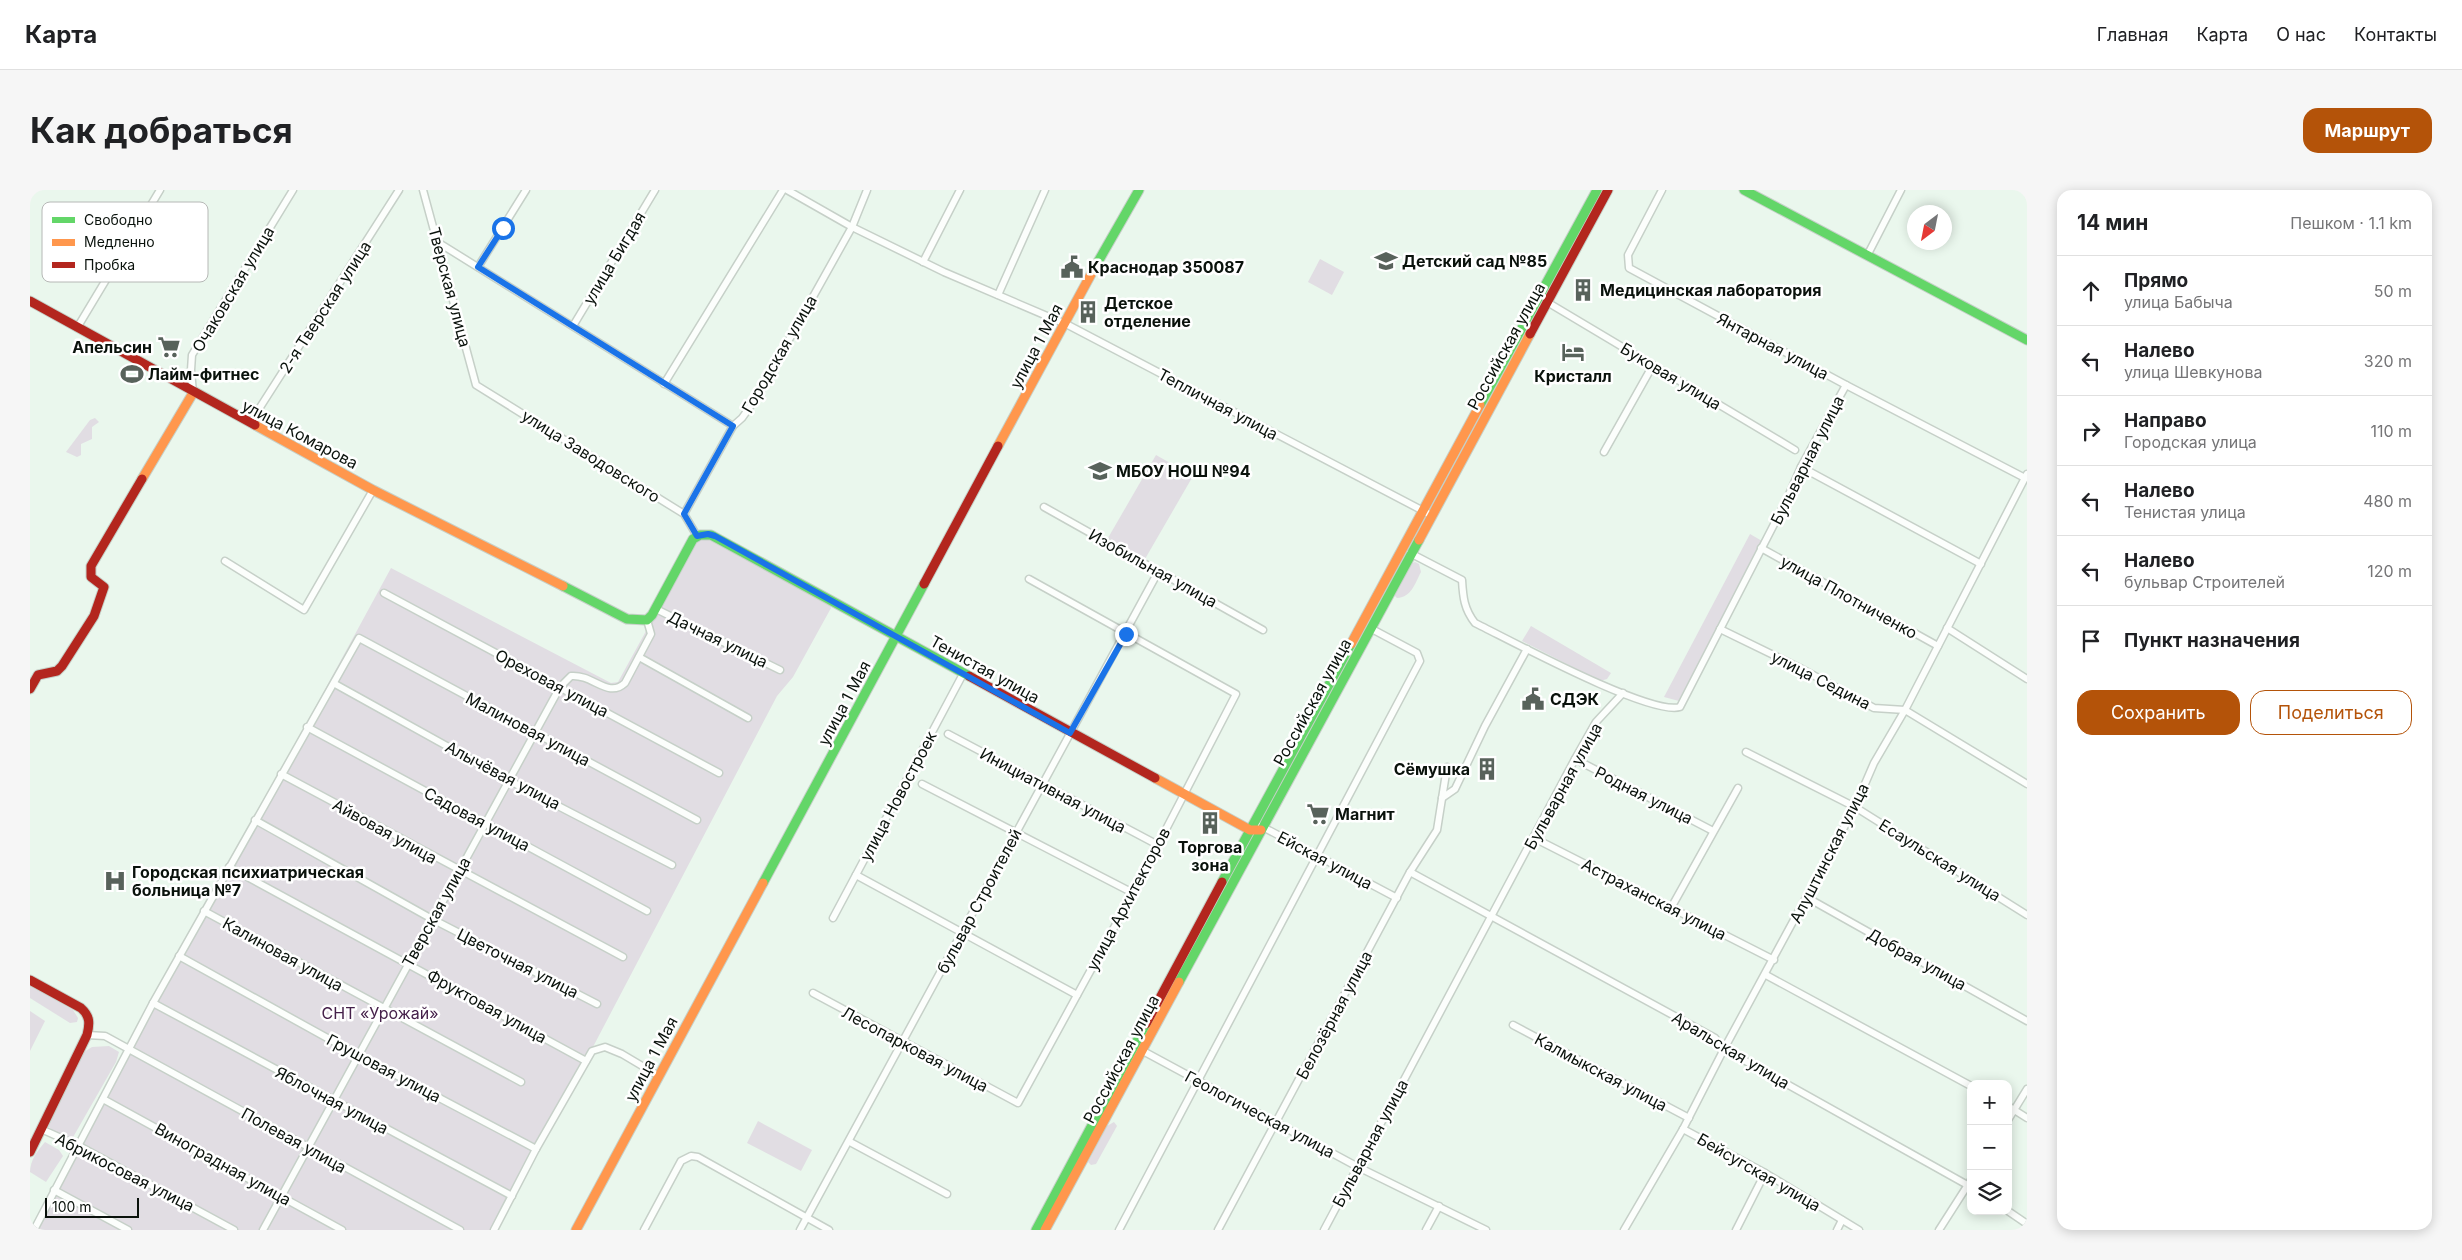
<!DOCTYPE html>
<html lang="ru">
<head>
<meta charset="utf-8">
<style>
	:root { --surface:#fff; --page:#f6f6f6; --text:#202124; --muted:#757577; --line:#e0e0e0; --accent:#b45309 }
	body { margin:0; font-family:Inter,sans-serif; background:var(--page); color:var(--text) }
	.controls { position:absolute; right:15px; bottom:15px; display:grid; overflow:hidden; border-radius:10px; box-shadow:0 2px 12px #0003 }
	.controls button { width:45px; height:45px; display:grid; place-items:center; padding:0; border:0; border-bottom:1px solid var(--line); background:var(--surface); color:var(--text); font:25px sans-serif }
	.compass { position:absolute; left:1877px; top:15px; width:45px; height:45px; border-radius:50%; background:var(--surface); box-shadow:0 2px 12px #0003; rotate:212deg }
	.scale { position:absolute; left:15px; bottom:12px; width:94px; box-sizing:border-box; padding-left:5px; border:2px solid #0a120c; border-top:0; font-size:14px; line-height:18px; white-space:nowrap; color:#0a120c; -webkit-text-stroke:4px #fff; paint-order:stroke }
	.stop { position:absolute; width:15px; height:15px; margin:-11px; border:4px solid #1a73e8; border-radius:50%; background:#fff }
	.stop.end { background:#1a73e8; border-color:#fff; box-shadow:0 1px 5px #0008 }
	.list { margin:0; padding:0; list-style:none }
	h2 { display:flex; justify-content:space-between; align-items:center; height:65px; margin:0; padding:0 20px; font-size:21px }
	h2 small { font-size:16px; font-weight:400; color:var(--muted) }
	.list li { display:grid; grid-template-columns:32px 1fr auto; gap:15px; align-items:center; box-sizing:border-box; height:70px; padding:0 20px; border-top:1px solid var(--line) }
	.list b { display:block; font-size:19px; white-space:nowrap }
	.list p { margin:0; font-size:16px; white-space:nowrap; color:var(--muted) }
	.list em { font-size:16px; font-style:normal; color:var(--muted) }
	.actions { display:flex; gap:10px; padding:15px 20px }
	.actions a { flex:1; padding:11px 0; border:1px solid var(--accent); border-radius:15px; text-align:center; font-size:18px; color:var(--accent) }
	.actions .main { background:var(--accent); color:#fff }
	.icon { flex:none; width:28px; height:28px; fill:none; stroke:currentColor; stroke-width:2; stroke-linecap:round; stroke-linejoin:round }
	.map { position:relative; flex:none; width:1997px; height:1040px; overflow:hidden; border-radius:15px }
	header { display:flex; align-items:center; gap:30px; box-sizing:border-box; height:70px; padding:0 25px; background:var(--surface); border-bottom:1px solid var(--line) }
	header strong { font-size:24px }
	nav { display:flex; gap:28px; margin-inline-start:auto; font-size:18px }
	.intro { display:flex; align-items:center; justify-content:space-between; box-sizing:border-box; height:120px; padding:0 30px }
	h1 { margin:0; font-size:35px }
	.button { padding:12px 22px; border-radius:15px; background:var(--accent); color:#fff; font-size:18px; font-weight:700 }
	main { display:flex; gap:30px; padding:0 30px }
	aside { flex:1; background:var(--surface); border-radius:15px; box-shadow:0 2px 12px #0003 }
	.map>svg:first-child { display:block }
	.green { fill:#e1dde3 }
	.lines { fill:none; stroke-linecap:round; stroke-linejoin:round }
	.street-casing { stroke:#c6d0c8; stroke-width:9 }
	.fast-casing { stroke:#c6d0c8; stroke-width:11 }
	.slow-casing { stroke:#c6d0c8; stroke-width:11 }
	.jam-casing { stroke:#c6d0c8; stroke-width:11 }
	.street { stroke:#fcfefc; stroke-width:6 }
	.fast { stroke:#63d668; stroke-width:9 }
	.slow { stroke:#ff974d; stroke-width:9 }
	.jam { stroke:#b3261e; stroke-width:9 }
	.route { stroke:#1a73e8; stroke-width:6 }
	.labels { text-anchor:middle; dominant-baseline:central; stroke-width:5; stroke-linejoin:round; paint-order:stroke }
	.street-label { font-size:16px; fill:#0a120c; stroke:#fff }
	.poi-label { font-size:16px; font-weight:bold; fill:#0a120c; stroke:#fff; text-anchor:start }
	.park-label { font-size:16px; fill:#45204a; stroke:#fff }
	.key { fill:#fff; stroke:#b6b8b6; stroke-width:1 }
	.key-label { font-size:14px; fill:#0a120c }
</style>
</head>
<body>
<header>
<strong>Карта</strong>
<nav><a>Главная</a><a>Карта</a><a>О нас</a><a>Контакты</a></nav>
</header>
<div class="intro"><h1>Как добраться</h1><a class="button">Маршрут</a></div>
<main>
<div class="map">
<svg width="1997" height="1040" viewBox="0 0 1997 1040">
	<rect width="100%" height="100%" fill="#eaf7ed"/>
	<g class="green">
		<path d="M 1290,69 L 1314,82 L 1302,105 L 1278,92 Z"/>
		<path d="M 65,228 L 69,232 L 62,237 L 62,249 L 51,254 L 51,265 L 47,267 L 36,262 L 60,230 Z"/>
		<path d="M 1126,265 L 1163,286 L 1115,369 L 1078,348 Z"/>
		<path d="M 1720,344 L 1732,351 L 1649,511 L 1634,507 Z"/>
		<path d="M 677,346 L 798,411 L 801,418 L 763,487 L 747,506 L 467,1040 L 1,1040 L 361,378 L 581,493 L 588,492 L 666,350 Z"/>
		<path d="M 1385,372 L 1389,374 L 1391,382 C 1385,393 1382,407 1367,408 L 1364,405 L 1380,374 Z"/>
		<path d="M 1501,436 L 1581,483 L 1577,489 L 1570,491 L 1492,451 Z"/>
		<path d="M 0,795 L 43,820 L 48,828 L 47,832 L 40,833 L 0,808 Z"/>
		<path d="M 0,821 L 15,831 L 0,861 Z"/>
		<path d="M 79,856 L 89,862 L 86,872 L 42,949 L 24,942 L 18,936 L 54,862 L 62,857 Z"/>
		<path d="M 728,931 L 782,960 L 771,981 L 717,953 Z"/>
		<path d="M 1084,932 L 1087,936 L 1066,974 L 1061,975 L 1058,972 L 1077,936 Z"/>
		<path d="M 15,952 L 29,960 L 33,966 L 16,992 L 0,982 C 0,971 7,961 15,952 Z"/>
	</g>
	<g class="lines">
		<defs>
			<g id="street">
				<path d="M 393,0 L 446,195 L 654,324 L 667,346"/>
				<path d="M 757,0 L 822,37 L 914,82 L 1038,135 L 1401,325"/>
				<path d="M 1632,0 L 1598,65 L 1599,78 L 1816,195 L 1995,288"/>
				<path d="M 409,53 L 703,236"/>
				<path d="M 1838,64 L 1871,0"/>
				<path d="M 893,72 L 930,0"/>
				<path d="M 448,77 L 496,0"/>
				<path d="M 968,105 L 1015,0"/>
				<path d="M 1517,112 L 1765,260"/>
				<path d="M 543,136 L 625,0"/>
				<path d="M 47,138 L 130,0"/>
				<path d="M 634,194 L 753,0"/>
				<path d="M 163,203 L 161,180 L 162,165 L 263,0"/>
				<path d="M 220,233 L 369,0"/>
				<path d="M 1574,262 L 1623,175"/>
				<path d="M 1771,277 L 1951,374"/>
				<path d="M 1014,317 L 1233,440"/>
				<path d="M 654,324 L 703,236 L 712,228 L 727,207 L 822,37 L 837,0"/>
				<path d="M 1731,358 L 1908,456"/>
				<path d="M 1380,363 L 1432,390 C 1433,407 1434,419 1445,433 C 1480,450 1620,526 1650,517 L 1756,311 L 1771,277 L 1816,195"/>
				<path d="M 195,371 L 274,420 L 343,300"/>
				<path d="M 354,403 L 689,583"/>
				<path d="M 626,419 L 750,480"/>
				<path d="M 1917,438 L 1997,489"/>
				<path d="M 1690,439 L 1770,478 L 1844,518 L 1875,520 L 1997,594"/>
				<path d="M 609,467 L 718,528"/>
				<path d="M 305,494 L 478,590 L 642,675"/>
				<path d="M 277,537 L 617,721"/>
				<path d="M 918,544 L 1128,655"/>
				<path d="M 1716,562 L 1825,617 L 1997,725"/>
				<path d="M 1545,569 L 1683,641"/>
				<path d="M 251,584 L 593,767"/>
				<path d="M 892,594 L 1103,703"/>
				<path d="M 1412,608 L 1425,599 L 1455,536 L 1497,459"/>
				<path d="M 225,630 L 402,729 L 567,814"/>
				<path d="M 1231,636 L 1367,708"/>
				<path d="M 1504,648 L 1744,770"/>
				<path d="M 199,677 L 556,871"/>
				<path d="M 1380,682 L 1685,848 L 1694,859 L 1941,997"/>
				<path d="M 826,685 L 1047,805"/>
				<path d="M 1776,707 L 1997,831"/>
				<path d="M 1641,718 L 1708,598"/>
				<path d="M 174,721 L 491,892"/>
				<path d="M 803,728 L 933,484"/>
				<path d="M 149,766 L 328,865 L 506,959"/>
				<path d="M 1736,785 L 1941,896"/>
				<path d="M 783,803 L 988,913 L 1103,703 L 1206,504 L 999,389"/>
				<path d="M 123,813 L 482,1006"/>
				<path d="M 1483,835 L 1659,928"/>
				<path d="M 57,845 L 75,846 L 430,1040"/>
				<path d="M 1113,861 L 1328,977 L 1456,1040"/>
				<path d="M 73,909 L 312,1040"/>
				<path d="M 1978,916 L 1997,928"/>
				<path d="M 1978,930 L 1997,899"/>
				<path d="M 11,939 L 49,956 L 204,1040"/>
				<path d="M 1653,939 L 1735,983 L 1829,1040"/>
				<path d="M 820,952 L 917,1004"/>
				<path d="M 24,1000 L 98,1040"/>
				<path d="M 1978,1021 L 1997,1034"/>
				<path d="M 4,1040 L 123,813 L 329,448 L 667,630"/>
				<path d="M 233,1040 L 530,497 L 541,486 C 563,484 578,509 595,493 L 621,444 L 617,430"/>
				<path d="M 464,1040 L 506,959 L 562,861 L 575,857 L 592,864 L 629,886"/>
				<path d="M 614,1040 L 651,971 L 661,966 L 668,967 L 799,1040"/>
				<path d="M 770,1040 L 1128,382"/>
				<path d="M 1089,1040 L 1390,471 L 1387,463 L 1340,438"/>
				<path d="M 1188,1040 L 1380,682 L 1407,640 L 1417,577"/>
				<path d="M 1294,1040 L 1545,569 L 1566,532 L 1593,503"/>
				<path d="M 1396,1040 L 1409,1016"/>
				<path d="M 1594,1040 L 1653,939 L 1694,859 L 1825,617 L 1844,573 L 1875,520 L 1997,284"/>
				<path d="M 1706,1040 L 1735,983"/>
				<path d="M 1807,1040 L 1812,1030"/>
				<path d="M 1909,1040 L 1941,990"/>
			</g>
			<g id="fast">
				<path d="M 1714,0 L 1997,150"/>
				<path d="M 1065,77 L 1109,0"/>
				<path d="M 1450,215 L 1567,0"/>
				<path d="M 533,396 L 597,429 L 617,430 L 622,425 L 663,349 L 670,345 L 681,345 L 939,486"/>
				<path d="M 1192,692 L 1321,454"/>
				<path d="M 733,693 L 894,394"/>
				<path d="M 1149,792 L 1389,350"/>
				<path d="M 1006,1040 L 1116,834"/>
			</g>
			<g id="slow">
				<path d="M 225,235 L 343,300 L 533,396"/>
				<path d="M 968,256 L 1065,77"/>
				<path d="M 112,289 L 163,203"/>
				<path d="M 1389,350 L 1500,144"/>
				<path d="M 1321,454 L 1450,215"/>
				<path d="M 1125,588 L 1220,640 L 1231,640"/>
				<path d="M 546,1040 L 733,693"/>
				<path d="M 1015,1040 L 1149,792"/>
			</g>
			<g id="jam">
				<path d="M 0,111 L 225,235"/>
				<path d="M 1500,144 L 1578,0"/>
				<path d="M 894,394 L 968,256"/>
				<path d="M 939,486 L 1125,588"/>
				<path d="M 0,499 L 8,485 L 27,481 L 32,476 L 64,426 L 74,397 L 61,387 L 61,376 L 112,289"/>
				<path d="M 0,790 L 51,818 C 60,826 60,833 57,845 L 0,962"/>
				<path d="M 1116,834 L 1192,692"/>
			</g>
		</defs>
		<use href="#street" class="street-casing"/>
		<use href="#fast" class="fast-casing"/>
		<use href="#slow" class="slow-casing"/>
		<use href="#jam" class="jam-casing"/>
		<use href="#street" class="street"/>
		<use href="#fast" class="fast"/>
		<use href="#slow" class="slow"/>
		<use href="#jam" class="jam"/>
	</g>
	<g class="lines">
		<path class="route" d="M 473,38 L 448,77 L 703,236 L 654,324 L 667,346 L 678,344 L 685,346 L 1040,543 L 1096,444"/>
	</g>
	<defs>
		<symbol id="school-bare" viewBox="-9 -9 18 18"><path d="M0-5L7-2L0 1L-7-2ZM-4 1L0 2.5L4 1V4Q0 6-4 4Z" fill="#58625b" stroke="#fff" stroke-width="2.5" paint-order="stroke"/></symbol>
		<symbol id="civic-bare" viewBox="-9 -9 18 18"><path d="M-.6-6.5H3V-4.5H.6V-3L4-1V1h2V6H-6V1h2V-1L-.6-3ZM-1.2 2.5V6h2.4V2.5Z" fill="#58625b" stroke="#fff" stroke-width="2.5" paint-order="stroke"/></symbol>
		<symbol id="building-bare" viewBox="-9 -9 18 18"><path d="M-4-6H4V6H1V3H-1V6H-4ZM-2.5-4.3h1.7v1.8h-1.7ZM.8-4.3h1.7v1.8H.8ZM-2.5-1h1.7V.8h-1.7ZM.8-1h1.7V.8H.8Z" fill="#58625b" stroke="#fff" stroke-width="2.5" paint-order="stroke"/></symbol>
		<symbol id="supermarket-bare" viewBox="-9 -9 18 18"><path d="M-6-5.5h2.5l.6 2H6L4.5 2H-2.5L-4.4-4H-6ZM-1.5 3.2a1.3 1.3 0 1 0 .1 0ZM3 3.2a1.3 1.3 0 1 0 .1 0Z" fill="#58625b" stroke="#fff" stroke-width="2.5" paint-order="stroke"/></symbol>
		<symbol id="hotel-bare" viewBox="-9 -9 18 18"><path d="M-6-4.5h1.5V1H6V5H4.5V3h-9V5H-6ZM-4 0a1.8 1.8 0 1 1 3.6 0ZM.5 0V-2.5h3Q6-2.5 6 0Z" fill="#58625b" stroke="#fff" stroke-width="2.5" paint-order="stroke"/></symbol>
		<symbol id="stadium-bare" viewBox="-9 -9 18 18"><path d="M0-5a6.5 5 0 1 0 0 10a6.5 5 0 1 0 0-10ZM-3.5-1.8h7v3.6h-7Z" fill="#58625b" stroke="#fff" stroke-width="2.5" paint-order="stroke"/></symbol>
		<symbol id="hospital-bare" viewBox="-9 -9 18 18"><path d="M-5-5h3v3.5h4V-5h3V5h-3V1.5h-4V5h-3Z" fill="#58625b" stroke="#fff" stroke-width="2.5" paint-order="stroke"/></symbol>
	</defs>
	<g fill-rule="evenodd">
		<use href="#school-bare" x="1340" y="55" width="32" height="32"/>
		<use href="#civic-bare" x="1026" y="61" width="32" height="32"/>
		<use href="#building-bare" x="1537" y="84" width="32" height="32"/>
		<use href="#building-bare" x="1042" y="106" width="32" height="32"/>
		<use href="#supermarket-bare" x="123" y="141" width="32" height="32"/>
		<use href="#hotel-bare" x="1527" y="146" width="32" height="32"/>
		<use href="#stadium-bare" x="86" y="168" width="32" height="32"/>
		<use href="#school-bare" x="1054" y="265" width="32" height="32"/>
		<use href="#civic-bare" x="1487" y="493" width="32" height="32"/>
		<use href="#building-bare" x="1441" y="563" width="32" height="32"/>
		<use href="#supermarket-bare" x="1272" y="608" width="32" height="32"/>
		<use href="#building-bare" x="1164" y="617" width="32" height="32"/>
		<use href="#hospital-bare" x="69" y="675" width="32" height="32"/>
	</g>
	<g class="labels">
		<g class="street-label">
			<text transform="translate(584 68) rotate(-59)">улица Бигдая</text>
			<text transform="translate(420 97) rotate(75)">Тверская улица</text>
			<text transform="translate(203 99) rotate(-59)">Очаковская улица</text>
			<text transform="translate(295 117) rotate(-57)">2-я Тверская улица</text>
			<text transform="translate(1006 156) rotate(-62)">улица 1 Мая</text>
			<text transform="translate(1476 156) rotate(-61)">Российская улица</text>
			<text transform="translate(1743 156) rotate(28)">Янтарная улица</text>
			<text transform="translate(749 164) rotate(-60)">Городская улица</text>
			<text transform="translate(1641 186) rotate(31)">Буковая улица</text>
			<text transform="translate(1188 214) rotate(28)">Тепличная улица</text>
			<text transform="translate(270 244) rotate(28)">улица Комарова</text>
			<text transform="translate(561 266) rotate(32)">улица Заводовского</text>
			<text transform="translate(1777 270) rotate(-63)">Бульварная улица</text>
			<text transform="translate(1123 378) rotate(29)">Изобильная улица</text>
			<text transform="translate(1819 407) rotate(29)">улица Плотниченко</text>
			<text transform="translate(688 449) rotate(26)">Дачная улица</text>
			<text transform="translate(955 479) rotate(29)">Тенистая улица</text>
			<text transform="translate(1791 490) rotate(27)">улица Седина</text>
			<text transform="translate(522 493) rotate(28)">Ореховая улица</text>
			<text transform="translate(1282 512) rotate(-61)">Российская улица</text>
			<text transform="translate(814 513) rotate(-62)">улица 1 Мая</text>
			<text transform="translate(498 539) rotate(28)">Малиновая улица</text>
			<text transform="translate(473 585) rotate(28)">Алычёвая улица</text>
			<text transform="translate(1533 596) rotate(-61)">Бульварная улица</text>
			<text transform="translate(1023 600) rotate(28)">Инициативная улица</text>
			<text transform="translate(1614 605) rotate(27)">Родная улица</text>
			<text transform="translate(868 606) rotate(-62)">улица Новостроек</text>
			<text transform="translate(447 629) rotate(28)">Садовая улица</text>
			<text transform="translate(355 641) rotate(29)">Айвовая улица</text>
			<text transform="translate(1799 663) rotate(-63)">Алуштинская улица</text>
			<text transform="translate(1295 670) rotate(28)">Ейская улица</text>
			<text transform="translate(1910 670) rotate(32)">Есаульская улица</text>
			<text transform="translate(1098 709) rotate(-62)">улица Архитекторов</text>
			<text transform="translate(1624 709) rotate(27)">Астраханская улица</text>
			<text transform="translate(949 711) rotate(-62)">бульвар Строителей</text>
			<text transform="translate(406 722) rotate(-61)">Тверская улица</text>
			<text transform="translate(253 764) rotate(29)">Калиновая улица</text>
			<text transform="translate(1887 769) rotate(29)">Добрая улица</text>
			<text transform="translate(488 773) rotate(27)">Цветочная улица</text>
			<text transform="translate(457 816) rotate(29)">Фруктовая улица</text>
			<text transform="translate(1304 825) rotate(-62)">Белозёрная улица</text>
			<text transform="translate(885 859) rotate(28)">Лесопарковая улица</text>
			<text transform="translate(1701 860) rotate(31)">Аральская улица</text>
			<text transform="translate(621 869) rotate(-62)">улица 1 Мая</text>
			<text transform="translate(1091 869) rotate(-62)">Российская улица</text>
			<text transform="translate(354 878) rotate(28)">Грушовая улица</text>
			<text transform="translate(1571 882) rotate(28)">Калмыкская улица</text>
			<text transform="translate(302 910) rotate(28)">Яблочная улица</text>
			<text transform="translate(1230 924) rotate(28)">Геологическая улица</text>
			<text transform="translate(264 950) rotate(29)">Полевая улица</text>
			<text transform="translate(1340 953) rotate(-62)">Бульварная улица</text>
			<text transform="translate(193 974) rotate(29)">Виноградная улица</text>
			<text transform="translate(95 982) rotate(27)">Абрикосовая улица</text>
			<text transform="translate(1729 982) rotate(30)">Бейсугская улица</text>
		</g>
		<g class="poi-label">
			<text x="1372" y="71">Детский сад №85</text>
			<text x="1058" y="77">Краснодар 350087</text>
			<text x="1570" y="100">Медицинская лаборатория</text>
			<text x="1074" y="113">Детское<tspan x="1074" dy="18">отделение</tspan></text>
			<text x="122" y="157" text-anchor="end">Апельсин</text>
			<text x="118" y="184">Лайм-фитнес</text>
			<text x="1543" y="186" text-anchor="middle">Кристалл</text>
			<text x="1086" y="281">МБОУ НОШ №94</text>
			<text x="1520" y="509">СДЭК</text>
			<text x="1440" y="579" text-anchor="end">Сёмушка</text>
			<text x="1305" y="624">Магнит</text>
			<text x="1180" y="657" text-anchor="middle">Торгова<tspan x="1180" dy="18">зона</tspan></text>
			<text x="102" y="682">Городская психиатрическая<tspan x="102" dy="18">больница №7</tspan></text>
		</g>
		<g class="park-label">
			<text x="350" y="823">СНТ «Урожай»</text>
		</g>
	</g>
	<rect x="12" y="12" width="166" height="80" rx="8" class="key"/>
	<rect x="22" y="27" width="23" height="6" fill="#63d668"/>
	<rect x="22" y="49" width="23" height="7" fill="#ff974d"/>
	<rect x="22" y="72" width="23" height="6" fill="#b3261e"/>
	<g class="key-label">
		<text x="54" y="35">Свободно</text>
		<text x="54" y="57">Медленно</text>
		<text x="54" y="80">Пробка</text>
	</g>
</svg>
<div class="controls">
<button>+</button>
<button>−</button>
<button><svg class="icon" aria-label="layers" viewBox="0 0 24 24"><path d="M12 4l9 5-9 5-9-5zM3 14l9 5 9-5"/></svg></button>
</div>
<svg class="compass" viewBox="-18 -18 36 36"><path d="M0-13l5 13h-10z" fill="#e53935"/><path d="M0 13l5-13h-10z" fill="#757577"/></svg>
<div class="scale">100 m</div>
<div class="stop" style="left:473px;top:38px"></div>
<div class="stop end" style="left:1096px;top:444px"></div>
</div>
<aside>
<h2>14 мин<small>Пешком · 1.1 km</small></h2>
<ul class="list">
<li><svg class="icon" aria-label="ahead" viewBox="0 0 24 24"><path d="M12 20V5M6 11l6-6 6 6"/></svg><div><b>Прямо</b><p>улица Бабыча</p></div><em>50 m</em></li>
<li><svg class="icon" aria-label="left" viewBox="0 0 24 24"><path d="M17 20v-9H6M10 6l-5 5 5 5"/></svg><div><b>Налево</b><p>улица Шевкунова</p></div><em>320 m</em></li>
<li><svg class="icon" aria-label="right" viewBox="0 0 24 24"><path d="M7 20v-9h11M14 6l5 5-5 5"/></svg><div><b>Направо</b><p>Городская улица</p></div><em>110 m</em></li>
<li><svg class="icon" aria-label="left" viewBox="0 0 24 24"><path d="M17 20v-9H6M10 6l-5 5 5 5"/></svg><div><b>Налево</b><p>Тенистая улица</p></div><em>480 m</em></li>
<li><svg class="icon" aria-label="left" viewBox="0 0 24 24"><path d="M17 20v-9H6M10 6l-5 5 5 5"/></svg><div><b>Налево</b><p>бульвар Строителей</p></div><em>120 m</em></li>
<li><svg class="icon" aria-label="arrive" viewBox="0 0 24 24"><path d="M6 21V4h12l-3 4 3 4H6"/></svg><div><b>Пункт назначения</b></div></li>
</ul>
<div class="actions"><a class="main">Сохранить</a><a>Поделиться</a></div>
</aside>
</main>
</body>
</html>
